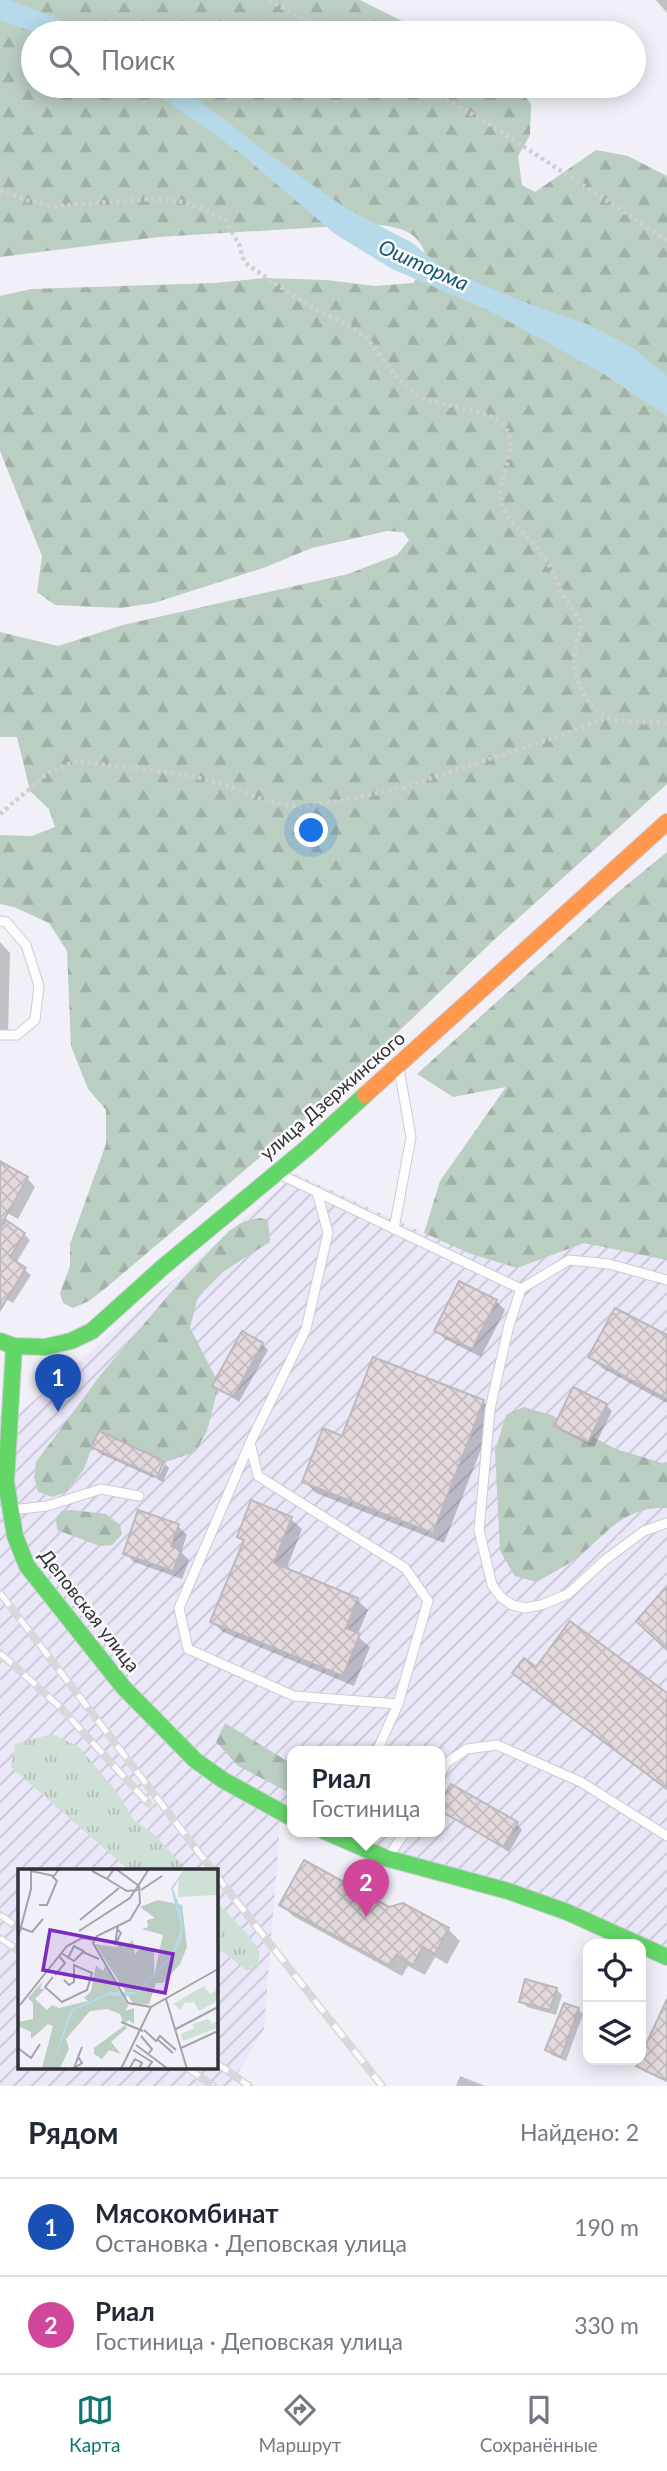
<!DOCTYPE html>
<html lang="ru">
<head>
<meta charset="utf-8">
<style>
	:root { --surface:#fff; --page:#f2f2f3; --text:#1f2937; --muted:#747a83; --line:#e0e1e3; --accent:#0f766e }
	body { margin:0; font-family:Lato,sans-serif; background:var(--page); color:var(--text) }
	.controls { position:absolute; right:21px; bottom:21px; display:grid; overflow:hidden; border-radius:14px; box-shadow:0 4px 18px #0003 }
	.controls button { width:63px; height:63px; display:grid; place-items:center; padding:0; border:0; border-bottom:2px solid var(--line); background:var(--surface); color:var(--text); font:35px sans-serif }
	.you { position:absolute; left:312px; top:831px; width:24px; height:24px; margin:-18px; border:5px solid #fff; border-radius:50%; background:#1a73e8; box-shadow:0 0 0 10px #1a73e833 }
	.badge { display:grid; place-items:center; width:46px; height:46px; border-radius:50%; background:var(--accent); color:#fff; font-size:23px; font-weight:700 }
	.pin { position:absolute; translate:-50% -58px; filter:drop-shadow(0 2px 4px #0008) }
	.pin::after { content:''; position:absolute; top:37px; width:24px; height:21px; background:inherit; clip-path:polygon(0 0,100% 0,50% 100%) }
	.popup { position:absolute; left:287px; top:1746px; width:158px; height:91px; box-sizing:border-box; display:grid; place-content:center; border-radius:14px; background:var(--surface); filter:drop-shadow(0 2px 5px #0005); font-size:23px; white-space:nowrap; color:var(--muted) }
	.popup b { font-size:26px; color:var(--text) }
	.popup::after { content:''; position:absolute; left:50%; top:100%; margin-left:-14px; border:14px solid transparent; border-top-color:var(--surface) }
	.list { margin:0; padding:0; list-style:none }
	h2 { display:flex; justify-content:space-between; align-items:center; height:91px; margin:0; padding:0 28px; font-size:30px }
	h2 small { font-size:23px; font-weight:400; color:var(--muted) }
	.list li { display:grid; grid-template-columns:46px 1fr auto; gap:21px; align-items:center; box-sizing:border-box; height:98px; padding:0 28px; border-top:2px solid var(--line) }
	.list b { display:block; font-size:26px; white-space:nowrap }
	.list p { margin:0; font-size:23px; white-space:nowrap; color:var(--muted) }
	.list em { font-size:23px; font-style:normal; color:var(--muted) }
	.icon { flex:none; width:38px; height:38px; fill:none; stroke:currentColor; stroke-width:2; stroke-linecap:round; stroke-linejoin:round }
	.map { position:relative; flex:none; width:667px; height:2086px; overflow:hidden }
	.search { position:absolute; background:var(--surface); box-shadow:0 4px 18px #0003; left:21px; right:21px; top:21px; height:77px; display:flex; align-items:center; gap:18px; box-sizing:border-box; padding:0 24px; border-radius:38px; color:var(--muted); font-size:26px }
	.sheet { height:287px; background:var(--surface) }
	nav { display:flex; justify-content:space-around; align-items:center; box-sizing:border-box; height:98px; border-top:2px solid var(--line); background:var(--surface); font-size:19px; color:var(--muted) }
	nav a { display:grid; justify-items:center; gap:4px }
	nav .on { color:var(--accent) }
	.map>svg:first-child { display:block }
	.industrial { fill:url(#industrial-furrows); fill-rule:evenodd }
	.grass { fill:url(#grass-tufts) }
	.forest { fill:url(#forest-firs) }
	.water { fill:#b6daea }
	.shadow { fill:#0003 }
	.building { fill:url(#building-cross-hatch); stroke:#bdb8bc; stroke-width:2 }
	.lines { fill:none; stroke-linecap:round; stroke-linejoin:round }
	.lane-casing { stroke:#ccccd2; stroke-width:11 }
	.fast-casing { stroke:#ccccd2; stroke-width:18 }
	.slow-casing { stroke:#ccccd2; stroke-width:18 }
	.path { stroke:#cfcfd2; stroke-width:4.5; stroke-dasharray:3.5 3.5; stroke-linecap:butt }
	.lane { stroke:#fdfdfe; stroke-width:9 }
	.fast { stroke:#63d668; stroke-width:16 }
	.slow { stroke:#ff974d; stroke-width:16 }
	.rail-casing { stroke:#d8d8da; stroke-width:8 }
	.rail { stroke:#fbfbfe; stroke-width:5; stroke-dasharray:16; stroke-linecap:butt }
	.labels { text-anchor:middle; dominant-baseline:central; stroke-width:5; stroke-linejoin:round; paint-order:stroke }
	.street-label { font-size:19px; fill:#313037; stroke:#fbfbfe }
	.water-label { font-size:21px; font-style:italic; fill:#15586b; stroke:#fbfbfe }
	.inset-road { fill:none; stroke:#a4a3ab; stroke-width:2 }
	.view { fill:#7b2cbf; fill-opacity:0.15; stroke:#7b2cbf; stroke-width:3.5 }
	.inset-edge { fill:none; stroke:#313037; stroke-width:3.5 }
</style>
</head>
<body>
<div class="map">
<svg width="667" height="2086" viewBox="0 0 667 2086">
	<defs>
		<pattern id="industrial-furrows" width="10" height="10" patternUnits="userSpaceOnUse" patternTransform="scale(1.75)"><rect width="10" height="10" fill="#e9e7f8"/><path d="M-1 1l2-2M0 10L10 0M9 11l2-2" fill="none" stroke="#c8c6d5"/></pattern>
		<pattern id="grass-tufts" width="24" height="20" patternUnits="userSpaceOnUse" patternTransform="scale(1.75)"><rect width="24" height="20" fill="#cfe0d6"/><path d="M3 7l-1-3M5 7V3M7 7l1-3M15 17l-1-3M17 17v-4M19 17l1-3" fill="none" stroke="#b2c0b8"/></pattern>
		<pattern id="forest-firs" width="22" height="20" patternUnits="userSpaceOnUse" patternTransform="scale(1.75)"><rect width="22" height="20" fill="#bbcec2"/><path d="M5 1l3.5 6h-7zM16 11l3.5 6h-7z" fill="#a1b1a7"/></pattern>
		<pattern id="building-cross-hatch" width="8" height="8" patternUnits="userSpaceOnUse" patternTransform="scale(1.75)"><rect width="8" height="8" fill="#e3d9dd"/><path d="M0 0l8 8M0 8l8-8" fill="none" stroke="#c3bbbe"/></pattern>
	</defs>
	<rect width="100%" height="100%" fill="#f1f0f9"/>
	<path class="industrial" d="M 296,1174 L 424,1233 L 667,1193 L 667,1957 L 324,1831 L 440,1831 L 440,1751 L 292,1751 L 292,1818 L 281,1813 L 264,2029 L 230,2086 L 0,2086 L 0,1413 L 8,1423 ZM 19,1871 L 215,1871 L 215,2067 L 19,2067 Z"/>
	<g class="grass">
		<path d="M 52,1734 L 79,1747 L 116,1791 L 134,1820 L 154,1834 L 188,1871 L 130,1871 L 11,1767 L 15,1744 Z"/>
		<path d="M 215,1900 L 250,1937 L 259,1951 L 259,1967 L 247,1971 L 215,1945 Z"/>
	</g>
	<g class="forest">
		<path d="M 0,0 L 360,0 L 426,33 L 33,33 L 33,86 L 517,86 L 531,104 L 530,135 L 518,156 L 522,185 L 535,192 L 596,150 L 628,156 L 667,176 L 667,784 L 494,940 L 323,1104 L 107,1287 L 89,1301 L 73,1308 L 63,1303 L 60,1293 L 70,1266 L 70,1244 L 106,1144 L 106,1110 L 88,1089 L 71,1046 L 67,951 L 49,923 L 14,907 L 0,904 L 0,835 L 32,836 L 55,827 L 49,809 L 30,791 L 17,737 L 0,737 L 0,632 L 58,646 L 123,625 L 348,574 L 397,555 L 409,540 L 403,532 L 387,531 L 312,548 L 263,568 L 154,603 L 121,608 L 55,605 L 37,592 L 42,556 L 0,451 L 0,296 L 31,289 L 214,283 L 265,278 L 326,280 L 375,286 L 413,283 L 429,264 C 420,231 405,228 373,224 L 159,237 L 0,257 Z"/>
		<path d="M 667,852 L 667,1260 L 584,1243 L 517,1268 L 471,1254 L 424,1233 L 440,1181 L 506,1087 L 453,1097 L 417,1074 L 617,893 Z"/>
		<path d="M 260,1218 L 268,1220 L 270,1242 L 224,1271 L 204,1291 L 197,1300 L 190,1328 L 219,1384 L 207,1431 L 195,1452 L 169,1461 L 107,1441 L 90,1452 L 84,1469 L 67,1491 L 53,1497 L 38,1492 L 34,1477 L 36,1462 L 102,1373 L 184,1277 L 229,1231 L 243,1222 Z"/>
		<path d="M 524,1407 L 551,1415 L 616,1449 L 662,1463 L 667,1462 L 667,1508 C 624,1506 609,1532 579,1556 C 566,1566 550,1574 537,1582 L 515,1576 L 500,1551 L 495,1451 L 506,1415 Z"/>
		<path d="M 71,1510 L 106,1514 L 120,1525 L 122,1534 L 112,1545 L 100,1546 L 57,1530 L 56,1519 L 62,1511 Z"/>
		<path d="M 225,1723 L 292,1764 L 292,1794 L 238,1766 L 216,1742 Z"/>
	</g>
	<g class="water">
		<path d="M 0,0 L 9,0 L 95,33 L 36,33 L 0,20 Z"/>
		<path d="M 138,86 L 181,86 L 270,155 L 347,209 L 411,242 L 443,268 L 521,301 L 590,325 L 633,348 L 667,376 L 667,416 L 602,373 L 488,310 L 392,269 L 335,234 L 240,153 L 166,100 Z"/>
	</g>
	<g class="shadow">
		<path d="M 656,0 L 667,0 L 667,13 Z"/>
		<path d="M 0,942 L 10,953 L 8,1033 L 0,1033 Z"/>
		<path d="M 0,1163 L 27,1178 L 35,1187 L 18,1219 L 0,1209 Z"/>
		<path d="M 0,1233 L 24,1234 L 30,1240 L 16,1263 L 31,1275 L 13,1303 L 0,1295 Z"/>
		<path d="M 496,1301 L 505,1310 L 481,1357 L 445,1339 L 436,1330 Z"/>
		<path d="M 667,1337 L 667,1403 L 602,1368 L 591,1357 Z"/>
		<path d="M 262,1344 L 268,1350 L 239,1402 L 215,1385 Z"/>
		<path d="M 374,1359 L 483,1402 L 495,1414 L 444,1543 L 316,1493 L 304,1481 L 343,1438 Z"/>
		<path d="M 606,1405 L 612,1411 L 594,1447 L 562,1431 L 556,1425 Z"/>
		<path d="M 94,1447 L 162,1462 L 154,1478 L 99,1453 Z"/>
		<path d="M 165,1464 L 169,1468 L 163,1482 L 157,1479 Z"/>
		<path d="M 291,1519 L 302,1529 L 286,1570 L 357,1600 L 368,1610 L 357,1636 L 370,1647 L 354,1686 L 223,1632 L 212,1622 L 245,1543 L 239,1537 Z"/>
		<path d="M 178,1526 L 187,1535 L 181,1552 L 189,1560 L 182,1579 L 134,1562 L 125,1553 Z"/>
		<path d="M 537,1669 L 667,1695 L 667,1790 L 526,1684 L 514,1673 Z"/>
		<path d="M 440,1809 L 517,1824 L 522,1830 L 509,1852 Z"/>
		<path d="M 282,1905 L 389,1909 L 448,1929 L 460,1941 L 447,1964 L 435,1957 L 425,1975 L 408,1966 L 402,1976 L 293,1916 Z"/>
		<path d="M 556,1989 L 562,1995 L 556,2015 L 527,2007 L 521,2001 Z"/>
		<path d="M 578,2009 L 583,2014 L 566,2061 L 552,2055 L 547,2050 Z"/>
		<path d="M 656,2025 L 667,2030 L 667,2082 L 643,2071 L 638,2065 Z"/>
		<path d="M 460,2076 L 485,2086 L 456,2086 Z"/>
	</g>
	<g class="building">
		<path d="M 0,1161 L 28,1177 L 0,1227 Z"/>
		<path d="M 6,1220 L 25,1233 L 10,1257 L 26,1268 L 0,1310 L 0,1229 Z"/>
		<path d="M 459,1281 L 497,1300 L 472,1349 L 434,1331 Z"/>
		<path d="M 615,1308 L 667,1335 L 667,1399 L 588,1357 Z"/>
		<path d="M 242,1331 L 263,1343 L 233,1397 L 212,1386 Z"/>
		<path d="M 373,1357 L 484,1400 L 433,1533 L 302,1482 L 323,1428 L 342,1436 Z"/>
		<path d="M 573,1387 L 607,1404 L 588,1442 L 554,1426 Z"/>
		<path d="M 99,1431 L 164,1461 L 157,1477 L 91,1447 Z"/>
		<path d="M 251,1500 L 292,1517 L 274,1563 L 358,1598 L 346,1628 L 360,1634 L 343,1676 L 210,1622 L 244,1540 L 237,1537 Z"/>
		<path d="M 138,1510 L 179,1524 L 171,1546 L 181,1550 L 173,1571 L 123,1554 Z"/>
		<path d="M 667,1586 L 667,1650 L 636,1621 Z"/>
		<path d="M 570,1621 L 667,1693 L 667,1789 L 512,1673 L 524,1658 L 536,1667 Z"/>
		<path d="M 451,1784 L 518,1822 L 503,1847 L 439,1810 L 439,1803 Z"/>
		<path d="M 304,1860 L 389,1907 L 403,1903 L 449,1928 L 435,1954 L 423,1947 L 413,1965 L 396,1955 L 390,1966 L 279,1905 Z"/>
		<path d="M 525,1979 L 557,1988 L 550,2010 L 519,2002 Z"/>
		<path d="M 667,1999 L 667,2081 L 636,2066 L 638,2060 L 641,2060 L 641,2055 Z"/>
		<path d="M 564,2003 L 579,2008 L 561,2057 L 545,2050 Z"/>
	</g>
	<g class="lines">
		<defs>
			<g id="lane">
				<path d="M 0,921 L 6,922 L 26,945 L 39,986 L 35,1020 L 17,1035 L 0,1035"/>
				<path d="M 279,1174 L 521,1289"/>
				<path d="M 317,1192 L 328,1233 L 306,1329 L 250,1443 L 258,1476 L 405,1568 L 428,1601 L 398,1704 L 377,1751"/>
				<path d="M 394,1229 L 411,1137 L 399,1069"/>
				<path d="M 667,1280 L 609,1264 L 569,1260 L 521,1289 L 509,1325 L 490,1409 L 479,1530 L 492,1585 L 501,1597 L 512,1605 L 525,1608 L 541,1605 L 568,1594 L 605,1560 L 644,1531 L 667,1523"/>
				<path d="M 250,1443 L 179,1608 L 188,1649 L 294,1696 L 398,1704"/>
				<path d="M 11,1510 L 47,1506 L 101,1489 L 139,1496"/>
				<path d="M 440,1775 L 446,1763 L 467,1749 L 497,1745 L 581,1782 L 667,1836"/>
				<path d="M 388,1857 L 406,1831"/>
			</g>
			<g id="fast">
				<path d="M 0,1341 L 14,1346 L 45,1347 L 71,1341 L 92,1331 L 163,1267 L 308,1147 L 365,1095"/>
				<path d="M 14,1346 L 6,1482 L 15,1536 L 27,1566 L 124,1688 L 195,1760 L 223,1780 L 292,1818"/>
				<path d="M 324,1831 L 386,1858 L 508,1891 L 567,1912 L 667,1957"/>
			</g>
			<path id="slow" d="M 365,1095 L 667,822"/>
		</defs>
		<use href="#lane" class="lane-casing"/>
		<use href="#fast" class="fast-casing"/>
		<use href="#slow" class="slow-casing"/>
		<g class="path">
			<path d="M 269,0 L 328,33"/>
			<path d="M 421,86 L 486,122 L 667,240"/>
			<path d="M 0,190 L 29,201 L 53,206 L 155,199 L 183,202 L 203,209 L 225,220 L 239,244 L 243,258 L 248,265 C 269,279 289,293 310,306 C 325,316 343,321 357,331 C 382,348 391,381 419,396 C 442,408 493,407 506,429 C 520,451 496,478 501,502 C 506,522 525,532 536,547 C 543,556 550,565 554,574 C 558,582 560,591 565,598 C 570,607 579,615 581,626 C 581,631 577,640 576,646 C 571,668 579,693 595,709 C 612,726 645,721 667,723"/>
			<path d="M 0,814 L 48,773 L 76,761 L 188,775 L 228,786 L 267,801 L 298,807 L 340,801 L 405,787 L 565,734 L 609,717"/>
		</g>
		<use href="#lane" class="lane"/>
		<use href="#fast" class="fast"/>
		<use href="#slow" class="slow"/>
		<defs>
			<g id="rail">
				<path d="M 0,1593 L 213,1871"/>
				<path d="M 0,1653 L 60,1707 L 148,1803"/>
				<path d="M 215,1874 L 382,2086"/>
				<path d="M 0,1915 L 19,1928"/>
				<path d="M 0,1938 L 19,1951"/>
				<path d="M 215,2062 L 249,2086"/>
				<path d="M 186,2067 L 213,2086"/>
			</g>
		</defs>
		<use href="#rail" class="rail-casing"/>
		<use href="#rail" class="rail"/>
	</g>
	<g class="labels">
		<g class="street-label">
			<text transform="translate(332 1095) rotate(-41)">улица Дзержинского</text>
			<text transform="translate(90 1610) rotate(52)">Деповская улица</text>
		</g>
		<g class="water-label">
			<text transform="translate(424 264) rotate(24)">Ошторма</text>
		</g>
	</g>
	<g transform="translate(18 1869)">
		<rect width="200" height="200" fill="#f1f0f9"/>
		<path d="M 167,0 L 199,0 L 199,26 L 160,28 L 161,7 Z" fill="#cfe0d6"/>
		<path d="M 140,31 L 164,36 L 169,78 L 162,95 L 145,114 L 138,114 L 131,135 L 116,136 L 77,75 L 98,78 L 104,73 L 106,79 L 115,71 L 117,86 L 120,81 L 136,79 L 136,107 L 145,66 L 124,60 L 130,58 L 129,51 L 137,49 L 122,38 ZM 78,96 L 85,102 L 87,97 L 110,137 L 107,142 L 116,139 L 116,155 L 111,151 L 106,155 L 102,145 L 89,140 L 72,142 L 48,170 L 51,180 L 42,199 L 24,199 L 35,157 L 30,155 L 13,170 L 13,163 L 0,157 L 0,153 L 15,150 L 15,134 L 10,129 L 25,112 L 22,120 L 27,120 L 17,130 L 29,141 L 34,136 L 41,139 L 70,132 L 66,129 L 73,122 ZM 107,156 L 109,159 L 93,173 L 103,185 L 91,181 L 84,190 L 76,185 L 76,179 Z" fill="#bbcec2"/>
		<path d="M 186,117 L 192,125 L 199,121 L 199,132 L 181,142 L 176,133 L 166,134 L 163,141 L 155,135 ZM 191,150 L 194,155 L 199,152 L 199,159 L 165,172 L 163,165 L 176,159 L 174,155 Z" fill="#cfe0d6"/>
		<path d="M 167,0 L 155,20 L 163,41 L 165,57 L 163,73 L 152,91 L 120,124 L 108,128 L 90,126 L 55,142 L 33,200 L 52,141 L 92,123 L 119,123 L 153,87 L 163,60 L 153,19 Z" fill="#b6daea"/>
		<path class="inset-road" d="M 98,0 L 121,17 L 122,34 L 112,51 L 79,67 L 75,74 L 110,134 L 133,138M 13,2 L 36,7 L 41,0M 74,2 L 89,10 L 96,0M 89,10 L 109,22 L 120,21M 123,21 L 144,7M 21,36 L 29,36 L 39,12 L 33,6M 62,51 L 101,19M 100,56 L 97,76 L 103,64 L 100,61M 3,59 L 14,63 L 25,50M 61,62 L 112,29 L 131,0M 0,69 L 13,20 L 13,0M 43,84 L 56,92 L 65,83 L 81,90M 50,89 L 56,77 L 67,83M 37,106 L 47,94 L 41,87M 35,108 L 27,118 L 44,133 L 69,121 L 74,104 L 56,96 L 56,113 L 51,116 L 46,111M 148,130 L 169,200M 2,136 L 49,77 L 64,69 L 76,71M 103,153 L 125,162M 158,160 L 200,138M 126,161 L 138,172 L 142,167 L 158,181M 123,167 L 134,180 L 131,184M 139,170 L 155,184M 118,176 L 150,200M 64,178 L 60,188 L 64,194 L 56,199 ZM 0,179 L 13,189 L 22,175M 163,179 L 200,162M 115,181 L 134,193 L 129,200M 103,200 L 133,138 L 200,100M 111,200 L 117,190 L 124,194 L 121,200"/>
		<path class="view" d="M 32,61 L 155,85 L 147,124 L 25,101 Z"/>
		<rect width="200" height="200" class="inset-edge"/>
	</g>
</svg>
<div class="controls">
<button><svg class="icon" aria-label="locate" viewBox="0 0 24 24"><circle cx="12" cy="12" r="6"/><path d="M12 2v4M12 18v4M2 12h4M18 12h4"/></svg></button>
<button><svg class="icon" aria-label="layers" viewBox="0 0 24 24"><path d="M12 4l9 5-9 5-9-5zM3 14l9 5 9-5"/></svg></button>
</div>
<div class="you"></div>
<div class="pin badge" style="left:58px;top:1412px;background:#1a4fb4">1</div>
<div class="pin badge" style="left:366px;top:1917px;background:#d1479c">2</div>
<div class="popup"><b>Риал</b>Гостиница</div>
<div class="search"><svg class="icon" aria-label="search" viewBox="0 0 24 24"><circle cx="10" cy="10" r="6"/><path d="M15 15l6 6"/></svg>Поиск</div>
</div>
<section class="sheet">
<h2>Рядом<small>Найдено: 2</small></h2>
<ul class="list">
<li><span class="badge" style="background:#1a4fb4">1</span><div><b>Мясокомбинат</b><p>Остановка · Деповская улица</p></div><em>190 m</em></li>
<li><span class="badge" style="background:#d1479c">2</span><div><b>Риал</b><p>Гостиница · Деповская улица</p></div><em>330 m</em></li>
</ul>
</section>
<nav>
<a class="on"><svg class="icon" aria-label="map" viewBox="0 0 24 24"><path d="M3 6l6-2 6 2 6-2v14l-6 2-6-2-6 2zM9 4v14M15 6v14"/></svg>Карта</a>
<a><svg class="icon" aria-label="directions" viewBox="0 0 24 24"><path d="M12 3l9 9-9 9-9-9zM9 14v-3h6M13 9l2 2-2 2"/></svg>Маршрут</a>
<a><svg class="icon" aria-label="saved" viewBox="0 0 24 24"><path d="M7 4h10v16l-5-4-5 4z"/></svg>Сохранённые</a>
</nav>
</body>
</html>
